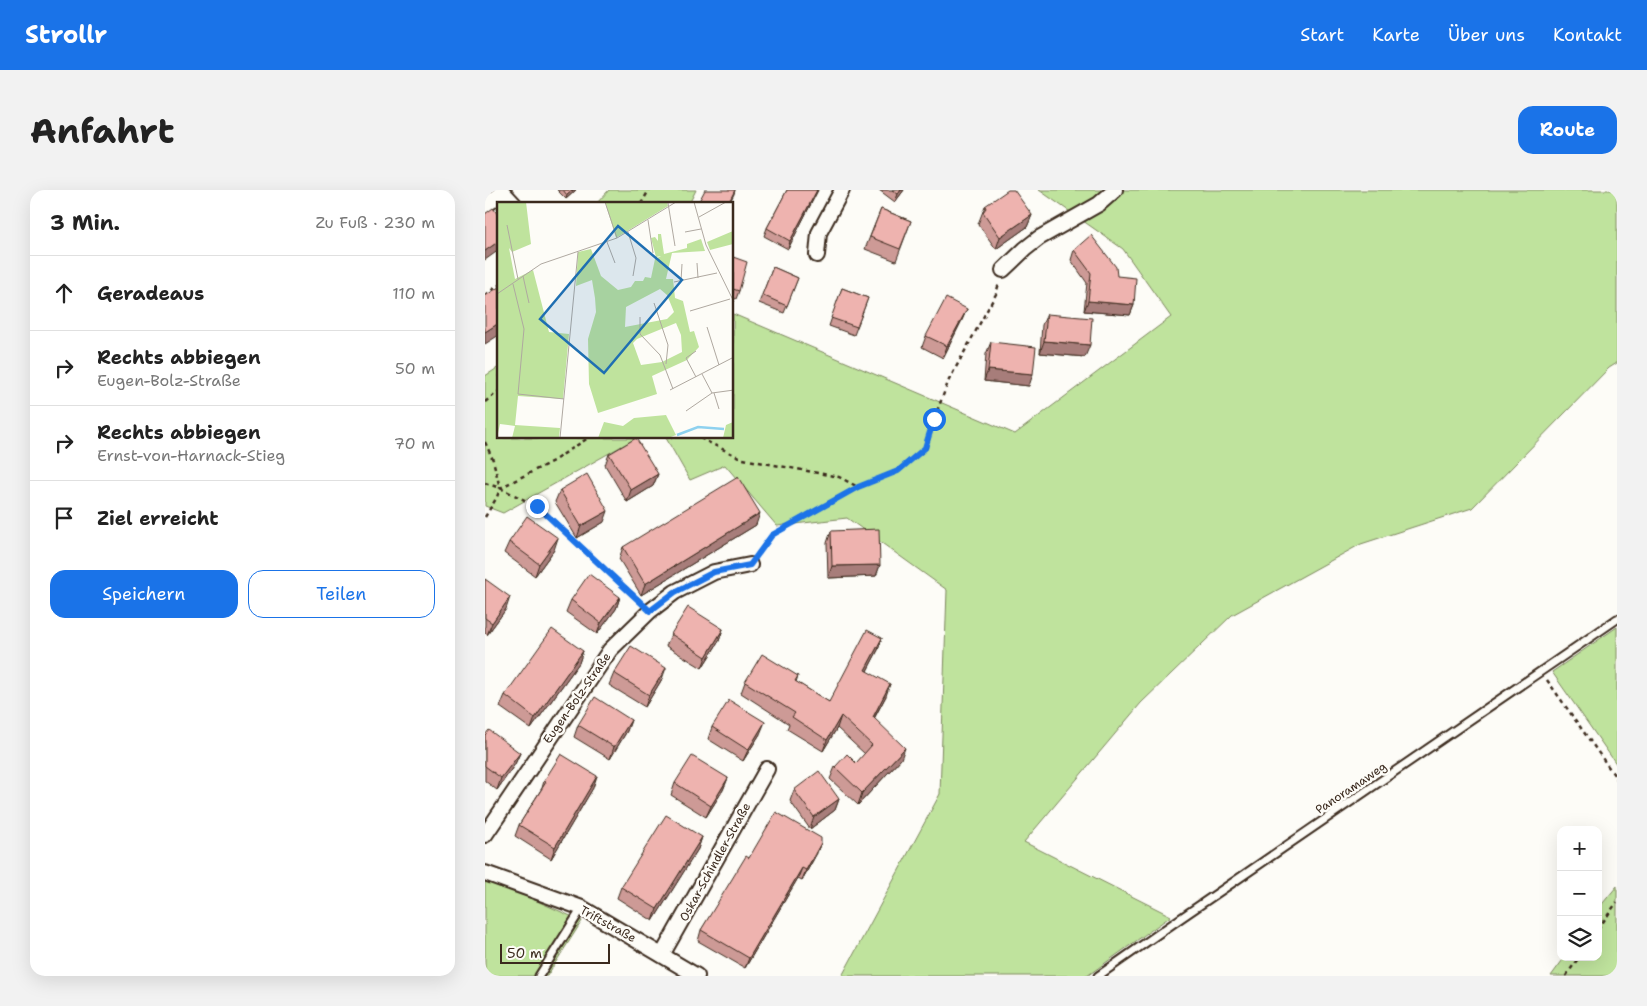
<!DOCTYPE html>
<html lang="de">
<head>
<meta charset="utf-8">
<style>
	:root { --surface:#fff; --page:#f2f2f2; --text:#222; --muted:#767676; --line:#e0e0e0; --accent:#1a73e8 }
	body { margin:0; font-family:"Shantell Sans",sans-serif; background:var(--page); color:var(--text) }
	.controls { position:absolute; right:15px; bottom:15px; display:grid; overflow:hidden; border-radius:10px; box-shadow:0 5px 20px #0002 }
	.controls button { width:45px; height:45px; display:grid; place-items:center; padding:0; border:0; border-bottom:1px solid var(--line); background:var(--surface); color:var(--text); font:25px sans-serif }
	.scale { position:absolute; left:15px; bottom:12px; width:110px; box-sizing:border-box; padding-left:5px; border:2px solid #3b2a1e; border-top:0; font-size:14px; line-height:18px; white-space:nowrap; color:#3b2a1e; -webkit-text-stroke:4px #fdfcf7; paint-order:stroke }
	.stop { position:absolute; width:15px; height:15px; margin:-11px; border:4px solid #1a73e8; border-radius:50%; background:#fff }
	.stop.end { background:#1a73e8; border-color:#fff; box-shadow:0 1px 5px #0008 }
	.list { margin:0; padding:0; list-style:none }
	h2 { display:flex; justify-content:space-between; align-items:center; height:65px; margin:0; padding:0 20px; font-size:21px }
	h2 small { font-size:16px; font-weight:400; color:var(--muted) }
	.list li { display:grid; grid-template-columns:32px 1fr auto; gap:15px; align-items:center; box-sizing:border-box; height:75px; padding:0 20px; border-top:1px solid var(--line) }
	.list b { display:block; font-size:19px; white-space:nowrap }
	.list p { margin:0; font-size:16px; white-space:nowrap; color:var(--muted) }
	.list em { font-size:16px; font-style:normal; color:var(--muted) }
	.actions { display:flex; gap:10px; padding:15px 20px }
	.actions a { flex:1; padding:11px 0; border:1px solid var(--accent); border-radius:15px; text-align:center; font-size:18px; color:var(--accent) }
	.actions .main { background:var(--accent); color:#fff }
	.icon { flex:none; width:28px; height:28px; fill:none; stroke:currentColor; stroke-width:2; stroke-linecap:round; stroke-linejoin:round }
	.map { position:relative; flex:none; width:1132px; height:786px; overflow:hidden; border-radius:15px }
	header { display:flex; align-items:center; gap:30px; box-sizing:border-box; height:70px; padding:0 25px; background:var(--accent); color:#fff }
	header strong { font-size:24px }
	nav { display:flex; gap:28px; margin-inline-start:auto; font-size:18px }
	.intro { display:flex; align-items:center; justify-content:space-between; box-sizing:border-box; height:120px; padding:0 30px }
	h1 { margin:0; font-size:35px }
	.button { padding:12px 22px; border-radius:15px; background:var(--accent); color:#fff; font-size:18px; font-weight:700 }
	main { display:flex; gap:30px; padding:0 30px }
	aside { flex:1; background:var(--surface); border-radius:15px; box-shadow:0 5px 20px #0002 }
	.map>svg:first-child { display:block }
	.green { fill:#bfe39d; stroke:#7d865e }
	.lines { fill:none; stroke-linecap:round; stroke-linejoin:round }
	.lane-casing { stroke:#3b2a1e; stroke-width:11 }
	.street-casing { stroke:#3b2a1e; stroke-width:18 }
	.path { stroke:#3b2a1e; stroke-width:2.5; stroke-dasharray:4 4; stroke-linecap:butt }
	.lane { stroke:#fdfcf7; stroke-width:7 }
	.street { stroke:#fdfcf7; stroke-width:14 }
	.wall { fill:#cd9a96; stroke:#3b2a1e }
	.shaded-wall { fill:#a77d7a; stroke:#3b2a1e }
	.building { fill:#eeb3af; stroke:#3b2a1e }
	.route { stroke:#1a73e8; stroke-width:6 }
	.labels { text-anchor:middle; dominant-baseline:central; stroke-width:5; stroke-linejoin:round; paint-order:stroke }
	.street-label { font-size:12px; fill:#3b2a1e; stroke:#fdfcf7 }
	.inset-river { fill:none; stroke:#8ed1ef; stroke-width:2.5 }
	.inset-road { fill:none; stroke:#afa8a0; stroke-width:1 }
	.view { fill:#1f6fb2; fill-opacity:0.15; stroke:#1f6fb2; stroke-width:2.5 }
	.inset-edge { fill:none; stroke:#3b2a1e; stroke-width:2.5 }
</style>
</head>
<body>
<header>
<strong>Strollr</strong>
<nav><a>Start</a><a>Karte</a><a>Über uns</a><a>Kontakt</a></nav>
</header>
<div class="intro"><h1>Anfahrt</h1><a class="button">Route</a></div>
<main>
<aside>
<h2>3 Min.<small>Zu Fuß · 230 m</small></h2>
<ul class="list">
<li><svg class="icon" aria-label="ahead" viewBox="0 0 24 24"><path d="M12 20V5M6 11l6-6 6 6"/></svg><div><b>Geradeaus</b></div><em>110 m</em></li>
<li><svg class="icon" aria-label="right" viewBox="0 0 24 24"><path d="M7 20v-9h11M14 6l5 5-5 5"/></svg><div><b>Rechts abbiegen</b><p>Eugen-Bolz-Straße</p></div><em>50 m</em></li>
<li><svg class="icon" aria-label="right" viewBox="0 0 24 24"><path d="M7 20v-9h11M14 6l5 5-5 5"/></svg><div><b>Rechts abbiegen</b><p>Ernst-von-Harnack-Stieg</p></div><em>70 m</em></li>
<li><svg class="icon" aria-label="arrive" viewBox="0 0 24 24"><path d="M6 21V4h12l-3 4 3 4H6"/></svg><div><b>Ziel erreicht</b></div></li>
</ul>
<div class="actions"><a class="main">Speichern</a><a>Teilen</a></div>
</aside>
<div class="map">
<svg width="1132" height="786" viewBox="0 0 1132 786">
	<rect width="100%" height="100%" fill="#fdfcf7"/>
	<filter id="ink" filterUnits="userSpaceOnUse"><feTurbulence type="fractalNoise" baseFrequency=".02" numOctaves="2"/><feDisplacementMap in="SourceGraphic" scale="10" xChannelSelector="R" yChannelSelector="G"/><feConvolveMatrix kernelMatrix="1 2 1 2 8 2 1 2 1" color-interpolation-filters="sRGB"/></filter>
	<g filter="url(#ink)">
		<g class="green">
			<path d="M 124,0 L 211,0 L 204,14 L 111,14 Z"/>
			<path d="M 554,0 L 1132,0 L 1132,173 L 1124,178 L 987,318 L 876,354 L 747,425 L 656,513 L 539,652 L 686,726 L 602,786 L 357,786 L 455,604 L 462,400 L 362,328 L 292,336 L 240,275 L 205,290 L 181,248 L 248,248 L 248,124 L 530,244 L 686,127 L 638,59 Z"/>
			<path d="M 14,177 L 14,248 L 151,248 L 18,323 L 0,316 L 0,186 Z"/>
			<path d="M 1132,437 L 1132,575 L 1067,482 Z"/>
			<path d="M 0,688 L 97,731 L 62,786 L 0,786 Z"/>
			<path d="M 1132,696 L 1132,786 L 1066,786 L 1080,767 L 1113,767 L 1113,719 Z"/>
		</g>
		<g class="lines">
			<defs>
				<g id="lane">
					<path d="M 54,786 L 97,718"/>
					<path d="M 613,786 L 696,728 L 1132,429"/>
				</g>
				<g id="street">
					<path d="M 16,0 L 29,14"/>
					<path d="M 0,16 L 18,2"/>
					<path d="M 332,65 L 334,43 L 357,0"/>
					<path d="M 518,80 L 540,59 L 554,48 L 614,14 L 630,0"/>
					<path d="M 0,645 L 125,460 L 165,421 L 190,402 L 229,382 L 265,375"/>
					<path d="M 0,683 L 97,718 L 212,786"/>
					<path d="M 177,765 L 282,579"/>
				</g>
			</defs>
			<use href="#lane" class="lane-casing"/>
			<use href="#street" class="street-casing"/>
			<g class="path">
				<path d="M 156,14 L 164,0"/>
				<path d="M 0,105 L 14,95"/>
				<path d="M 0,212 L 14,201"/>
				<path d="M 215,248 L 258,269 L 354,287 L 373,297"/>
				<path d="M 0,252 L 8,270 L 15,298"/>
				<path d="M 0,293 L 15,298 L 52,316 L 156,412"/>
				<path d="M 0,327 L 12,307 L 15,298 L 68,271 L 103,248"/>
				<path d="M 273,364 L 287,345 L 373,297 L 413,281 L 441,258 L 449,229 L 464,190 L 511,104 L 514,93"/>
				<path d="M 1062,490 L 1132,589"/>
				<path d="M 1113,739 L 1132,712"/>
				<path d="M 1081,786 L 1094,767"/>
			</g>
			<use href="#lane" class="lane"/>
			<use href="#street" class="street"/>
		</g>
		<g class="wall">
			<path d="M 72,0 L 91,0 L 81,9 Z"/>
			<path d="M 302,0 L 333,0 L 303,59 L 279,46 L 282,38 Z"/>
			<path d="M 394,0 L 419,0 L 410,12 Z"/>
			<path d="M 500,16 L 547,25 L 542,37 L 511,59 L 493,34 Z"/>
			<path d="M 396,19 L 426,31 L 411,71 L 380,59 Z"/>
			<path d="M 589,60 L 632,86 L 649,115 L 645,125 L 599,121 L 602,93 L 586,70 Z"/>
			<path d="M 248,67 L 254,101 L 251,109 L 248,108 Z"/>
			<path d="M 288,77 L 313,88 L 299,123 L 274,113 Z"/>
			<path d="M 357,98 L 383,108 L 369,145 L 344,136 Z"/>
			<path d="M 482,119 L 477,130 L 458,168 L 437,157 L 441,146 Z"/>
			<path d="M 562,124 L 600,167 L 555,163 L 557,135 Z"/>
			<path d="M 506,152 L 544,196 L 499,191 L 501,164 Z"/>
			<path d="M 124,264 L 173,284 L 168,296 L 142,312 L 120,275 Z"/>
			<path d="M 75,300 L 119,332 L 92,348 L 70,312 Z"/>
			<path d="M 271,335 L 156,405 L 134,369 L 138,357 Z"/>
			<path d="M 346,341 L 395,375 L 391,386 L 343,388 L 342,353 Z"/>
			<path d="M 24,352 L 69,360 L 50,386 L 19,363 Z"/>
			<path d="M 0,389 L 21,419 L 2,445 L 0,443 Z"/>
			<path d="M 135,407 L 131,419 L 112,444 L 81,422 L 86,410 Z"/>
			<path d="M 238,439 L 234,451 L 217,478 L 181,456 L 186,444 Z"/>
			<path d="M 397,448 L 393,460 L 382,481 L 401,506 L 389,529 L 416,569 L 373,615 L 345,589 L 350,577 L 371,573 L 380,564 L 352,538 L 338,561 L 302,539 L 304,534 L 256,503 L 260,492 L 313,486 L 311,492 L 344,512 Z"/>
			<path d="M 98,461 L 94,473 L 46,539 L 15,517 L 20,505 Z"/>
			<path d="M 129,483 L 177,489 L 160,517 L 124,495 Z"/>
			<path d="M 146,530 L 142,541 L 125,569 L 89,547 L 93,535 Z"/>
			<path d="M 227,537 L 275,544 L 258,571 L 223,549 Z"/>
			<path d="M 0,545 L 35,563 L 30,574 L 12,600 L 0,591 Z"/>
			<path d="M 243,588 L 238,600 L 221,627 L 186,605 L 190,593 Z"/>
			<path d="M 59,591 L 108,598 L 66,669 L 30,646 L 34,635 L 57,598 Z"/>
			<path d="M 309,600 L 354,609 L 350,620 L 325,639 L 305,611 Z"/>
			<path d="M 217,647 L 213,659 L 168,731 L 132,708 L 136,697 Z"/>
			<path d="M 332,663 L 317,690 L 313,688 L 260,778 L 213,751 L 216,740 L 264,668 Z"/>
		</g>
		<g class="shaded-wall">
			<path d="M 88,0 L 91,0 L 81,9 L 82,5 Z"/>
			<path d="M 250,0 L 249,4 L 244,14 L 243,14 Z"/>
			<path d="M 332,0 L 333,0 L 303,59 L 305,51 Z"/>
			<path d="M 416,0 L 419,0 L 410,12 L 413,4 Z"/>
			<path d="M 547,25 L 542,37 L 511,59 L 515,47 Z"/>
			<path d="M 14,51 L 14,60 L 0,70 L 0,61 Z"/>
			<path d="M 603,111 L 649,115 L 645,125 L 599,121 Z"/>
			<path d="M 482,119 L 477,130 L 458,168 L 462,156 Z"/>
			<path d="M 14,133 L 14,145 L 0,154 L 0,142 Z"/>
			<path d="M 559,151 L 605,155 L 600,167 L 555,163 Z"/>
			<path d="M 503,180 L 548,184 L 544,196 L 499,191 Z"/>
			<path d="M 173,284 L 168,296 L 142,312 L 146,300 Z"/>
			<path d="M 123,321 L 119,332 L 92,348 L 96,336 Z"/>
			<path d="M 275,323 L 271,335 L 156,405 L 160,394 Z"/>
			<path d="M 73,348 L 69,360 L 50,386 L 54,374 Z"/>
			<path d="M 395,375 L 391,386 L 343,388 L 347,376 Z"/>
			<path d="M 25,407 L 21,419 L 2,445 L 7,433 Z"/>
			<path d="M 135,407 L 131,419 L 112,444 L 116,433 Z"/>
			<path d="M 238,439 L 234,451 L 217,478 L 221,467 Z"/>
			<path d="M 397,448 L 393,460 L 376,492 L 380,480 Z"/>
			<path d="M 98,461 L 94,473 L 46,539 L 50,528 Z"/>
			<path d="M 181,478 L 177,489 L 160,517 L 164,505 Z"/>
			<path d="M 405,494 L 401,506 L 383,539 L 388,527 Z"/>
			<path d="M 356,526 L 352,538 L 338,561 L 342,550 Z"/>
			<path d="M 146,530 L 142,541 L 125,569 L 129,557 Z"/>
			<path d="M 280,532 L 275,544 L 258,571 L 263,560 Z"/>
			<path d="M 420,558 L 416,569 L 373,615 L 377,603 Z"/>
			<path d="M 35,563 L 30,574 L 12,600 L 16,588 Z"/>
			<path d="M 112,586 L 108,598 L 66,669 L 70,657 Z"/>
			<path d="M 243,588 L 238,600 L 221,627 L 226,616 Z"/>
			<path d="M 354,609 L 350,620 L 325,639 L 329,627 Z"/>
			<path d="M 217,647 L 213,659 L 168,731 L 172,719 Z"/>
			<path d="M 336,653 L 332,663 L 317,690 L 321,680 Z"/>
			<path d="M 317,678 L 313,688 L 260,778 L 264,768 Z"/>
		</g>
		<g class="building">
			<path d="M 78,0 L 88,0 L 82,5 Z"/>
			<path d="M 220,0 L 250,0 L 243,14 L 215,14 L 213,13 Z"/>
			<path d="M 302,0 L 332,0 L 305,51 L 282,38 Z"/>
			<path d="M 407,0 L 416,0 L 413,4 Z"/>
			<path d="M 523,0 L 529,0 L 547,25 L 515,47 L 498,22 L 501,18 L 500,16 Z"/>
			<path d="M 8,18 L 14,26 L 14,51 L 0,61 L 0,24 Z"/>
			<path d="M 396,19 L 426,31 L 415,59 L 385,47 Z"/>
			<path d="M 606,45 L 631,77 L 632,86 L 651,88 L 649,115 L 603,111 L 606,83 L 589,60 Z"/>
			<path d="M 248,67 L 262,72 L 254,101 L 248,99 Z"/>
			<path d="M 288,77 L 313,88 L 302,116 L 277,105 Z"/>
			<path d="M 14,97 L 14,133 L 0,142 L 0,106 Z"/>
			<path d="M 357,98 L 383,108 L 372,137 L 346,128 Z"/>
			<path d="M 461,108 L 482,119 L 462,156 L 441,146 Z"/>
			<path d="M 562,124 L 607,128 L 605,155 L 559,151 Z"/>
			<path d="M 506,152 L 551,157 L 548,184 L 503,180 Z"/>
			<path d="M 151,248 L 173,284 L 146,300 L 124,264 Z"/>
			<path d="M 102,284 L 123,321 L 96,336 L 75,300 Z"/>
			<path d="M 253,287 L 275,323 L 160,394 L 138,357 Z"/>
			<path d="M 42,326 L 73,348 L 54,374 L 24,352 Z"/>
			<path d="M 394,339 L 395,375 L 347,376 L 346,341 Z"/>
			<path d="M 104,384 L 135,407 L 116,433 L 86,410 Z"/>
			<path d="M 0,389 L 25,407 L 7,433 L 0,428 Z"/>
			<path d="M 203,417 L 238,439 L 221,467 L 186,444 Z"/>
			<path d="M 67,439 L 98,461 L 50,528 L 20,505 Z"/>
			<path d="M 382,440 L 397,448 L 380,480 L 405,494 L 388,527 L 420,558 L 377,603 L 350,577 L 362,564 L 371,573 L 387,555 L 356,526 L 342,550 L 307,527 L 310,523 L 260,492 L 277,464 L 313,486 L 310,491 L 344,512 Z"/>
			<path d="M 146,456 L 181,478 L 164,505 L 129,483 Z"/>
			<path d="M 110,507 L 146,530 L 129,557 L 93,535 Z"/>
			<path d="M 244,510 L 280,532 L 263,560 L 227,537 Z"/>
			<path d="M 4,540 L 35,563 L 16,588 L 0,576 L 0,545 Z"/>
			<path d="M 76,564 L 112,586 L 70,657 L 34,635 L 61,592 L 59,591 Z"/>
			<path d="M 207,566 L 243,588 L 226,616 L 190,593 Z"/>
			<path d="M 334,581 L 354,609 L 329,627 L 309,600 Z"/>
			<path d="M 291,622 L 336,648 L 336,653 L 321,680 L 317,678 L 264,768 L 216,740 L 261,666 L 264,668 Z"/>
			<path d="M 181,625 L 217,647 L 172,719 L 136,697 Z"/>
		</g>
	</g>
	<g class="lines" filter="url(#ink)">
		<path class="route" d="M 52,316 L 165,421 L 190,402 L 229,382 L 265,375 L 287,345 L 373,297 L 413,281 L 440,258 L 449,229"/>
	</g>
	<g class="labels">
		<g class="street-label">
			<text transform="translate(92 508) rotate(-55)">Eugen-Bolz-Straße</text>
			<text transform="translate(866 598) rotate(-34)">Panoramaweg</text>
			<text transform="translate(230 672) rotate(-61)">Oskar-Schindler-Straße</text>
			<text transform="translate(123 734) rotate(29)">Triftstraße</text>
		</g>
	</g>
	<g transform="translate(12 12)">
		<rect width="236" height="236" fill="#fdfcf7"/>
		<path d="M 0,0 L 29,0 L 34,42 L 15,50 L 12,46 L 18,77 L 36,68 L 52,130 L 72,132 L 66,197 L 21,194 L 18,223 L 63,226 L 62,236 L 15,236 L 18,224 L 3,222 L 0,236 ZM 108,0 L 170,0 L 171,4 L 119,36 ZM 236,29 L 236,42 L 213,48 L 210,40 ZM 161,32 L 164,32 L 167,52 L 190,46 L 190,42 L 204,37 L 208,49 L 175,51 L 169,77 L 176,77 L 178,96 L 186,99 L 193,130 L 197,129 L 202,145 L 190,158 L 155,174 L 160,192 L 101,211 L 92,182 L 91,137 L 99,110 L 98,96 L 95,78 L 79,84 L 81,50 L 94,47 L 104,74 L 121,88 L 134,85 L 138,79 L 146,79 L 148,75 L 154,76 L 158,57 L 164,54 L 159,55 L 154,36 L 158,35 L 161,39 ZM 163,87 L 170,93 L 177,110 L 170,117 L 128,125 L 129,105 ZM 179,121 L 184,133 L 185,150 L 165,160 L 144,163 L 136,141 L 140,137 ZM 169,213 L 179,233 L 171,236 L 101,236 L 107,220 L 126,224 L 137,216 ZM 236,220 L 236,236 L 226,236 L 229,223 Z" fill="#bfe39d" fill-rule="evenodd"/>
		<path class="inset-river" d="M 180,233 L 201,225 L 227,227"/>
		<path class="inset-road" d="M 108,0 L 120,36M 197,0 L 209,43 L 237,100M 171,1 L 178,44M 202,15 L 229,0M 151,18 L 156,51M 10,23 L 21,77M 131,30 L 139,56 L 136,74M 188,30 L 204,27M 110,40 L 118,61M 200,61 L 201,76M 26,74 L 32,101M 184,79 L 185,62M 177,80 L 220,71M 16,82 L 27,127 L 21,192 L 67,197M 0,92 L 44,62 L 120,36 L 179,0M 157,101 L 171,143 L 169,162M 193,109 L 233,97M 143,115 L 143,132 L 163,153 L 176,187M 210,125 L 222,163M 205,172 L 215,191M 199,175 L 189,156 L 199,149M 173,188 L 237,155M 217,191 L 222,207M 189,209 L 215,191 L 237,188M 63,236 L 81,50"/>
		<path class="view" d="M 121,24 L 185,78 L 107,171 L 43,117 Z"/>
		<rect width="236" height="236" class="inset-edge"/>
	</g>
</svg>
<div class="controls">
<button>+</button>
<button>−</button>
<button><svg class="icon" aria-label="layers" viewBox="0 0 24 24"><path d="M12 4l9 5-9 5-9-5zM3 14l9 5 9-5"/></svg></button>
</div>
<div class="scale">50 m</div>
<div class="stop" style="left:449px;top:229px"></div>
<div class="stop end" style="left:52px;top:316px"></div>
</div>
</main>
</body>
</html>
